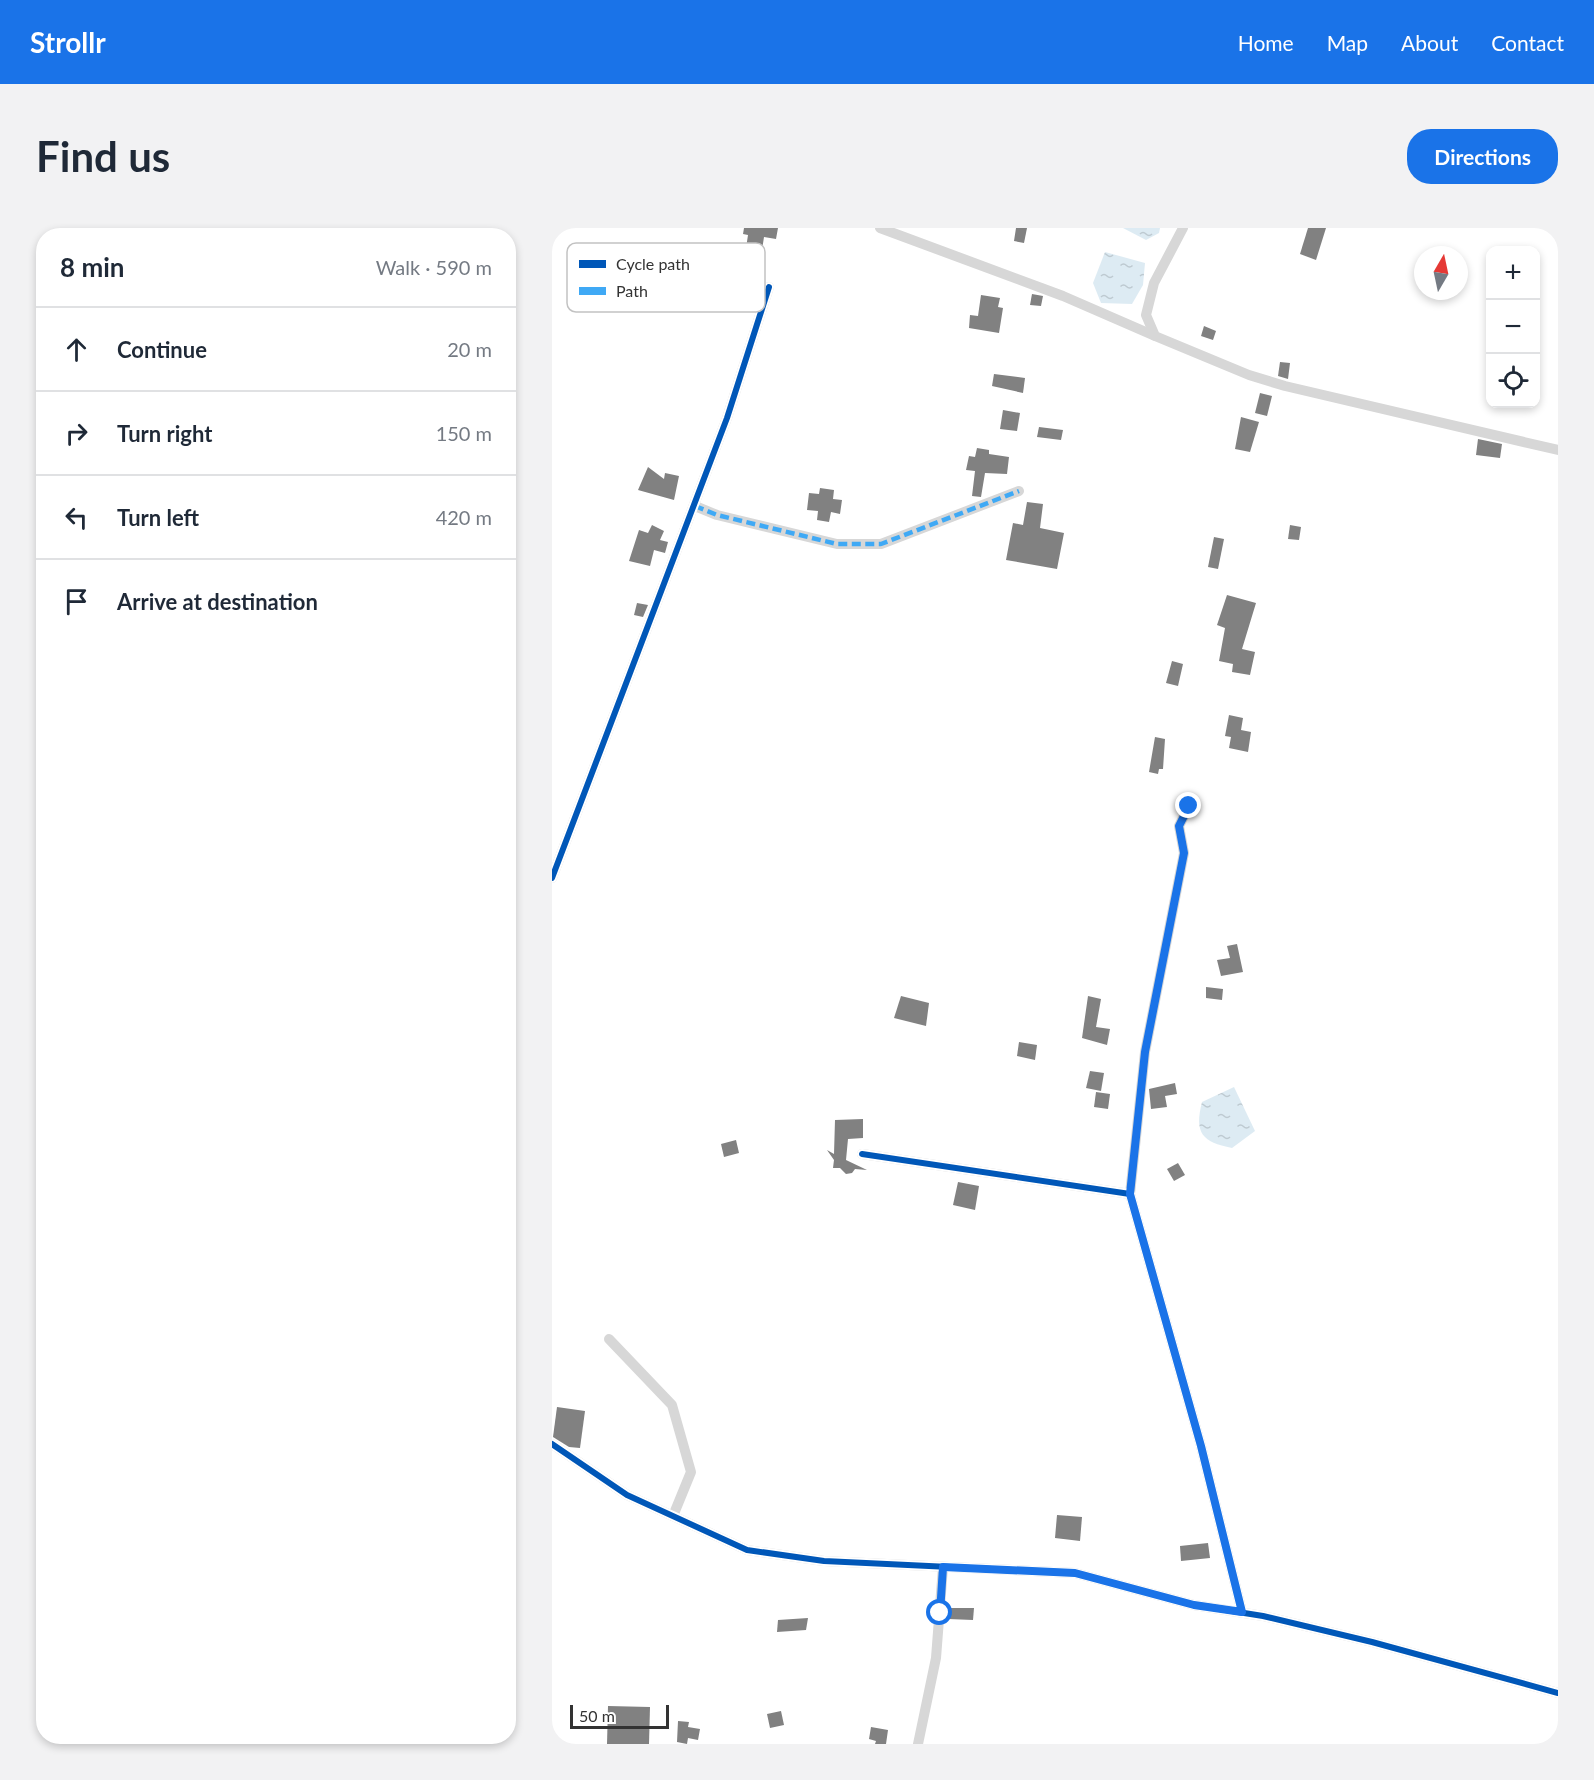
<!DOCTYPE html>
<html lang="en">
<head>
<meta charset="utf-8">
<style>
	:root { --surface:#fff; --page:#f2f2f3; --text:#1f2937; --muted:#747a83; --line:#e0e1e3; --accent:#1a73e8 }
	body { margin:0; font-family:Lato,sans-serif; background:var(--page); color:var(--text) }
	.controls { position:absolute; right:18px; top:18px; display:grid; overflow:hidden; border-radius:12px; box-shadow:0 3px 9px #0003 }
	.controls button { width:54px; height:54px; display:grid; place-items:center; padding:0; border:0; border-bottom:2px solid var(--line); background:var(--surface); color:var(--text); font:30px sans-serif }
	.compass { position:absolute; left:862px; top:18px; width:54px; height:54px; border-radius:50%; background:var(--surface); box-shadow:0 3px 9px #0003; rotate:9deg }
	.scale { position:absolute; left:18px; bottom:15px; width:99px; box-sizing:border-box; padding-left:6px; border:3px solid #333; border-top:0; font-size:16px; line-height:21px; white-space:nowrap; color:#333; -webkit-text-stroke:4px #fff; paint-order:stroke }
	.stop { position:absolute; width:18px; height:18px; margin:-14px; border:4px solid #1a73e8; border-radius:50%; background:#fff }
	.stop.end { background:#1a73e8; border-color:#fff; box-shadow:0 2px 6px #0008 }
	.list { margin:0; padding:0; list-style:none }
	h2 { display:flex; justify-content:space-between; align-items:center; height:78px; margin:0; padding:0 24px; font-size:26px }
	h2 small { font-size:20px; font-weight:400; color:var(--muted) }
	.list li { display:grid; grid-template-columns:39px 1fr auto; gap:18px; align-items:center; box-sizing:border-box; height:84px; padding:0 24px; border-top:2px solid var(--line) }
	.list b { display:block; font-size:22px; white-space:nowrap }
	.list em { font-size:20px; font-style:normal; color:var(--muted) }
	.icon { flex:none; width:33px; height:33px; fill:none; stroke:currentColor; stroke-width:2; stroke-linecap:round; stroke-linejoin:round }
	.map { position:relative; flex:none; width:1006px; height:1516px; overflow:hidden; border-radius:24px }
	header { display:flex; align-items:center; gap:36px; box-sizing:border-box; height:84px; padding:0 30px; background:var(--accent); color:#fff }
	header strong { font-size:28px }
	nav { display:flex; gap:33px; margin-inline-start:auto; font-size:21px }
	.intro { display:flex; align-items:center; justify-content:space-between; box-sizing:border-box; height:144px; padding:0 36px }
	h1 { margin:0; font-size:42px }
	.button { padding:15px 27px; border-radius:24px; background:var(--accent); color:#fff; font-size:21px; font-weight:700 }
	main { display:flex; gap:36px; padding:0 36px }
	aside { flex:1; background:var(--surface); border-radius:24px; box-shadow:0 3px 9px #0003 }
	.map>svg:first-child { display:block }
	.water { fill:url(#water-ripples) }
	.building { fill:#818181 }
	.lines { fill:none; stroke-linecap:round; stroke-linejoin:round }
	.minor { stroke:#d7d7d7; stroke-width:10 }
	.quiet { stroke:#3fa9f5; stroke-width:4.5; stroke-dasharray:9 4.5; stroke-linecap:butt }
	.cycleway-casing { stroke:#fff; stroke-width:10 }
	.cycleway { stroke:#0057b8; stroke-width:6 }
	.route { stroke:#1a73e8; stroke-width:8 }
	.key { fill:#fff; stroke:#c2c2c2; stroke-width:1.5 }
	.key-label { font-size:16px; fill:#333 }
</style>
</head>
<body>
<header>
<strong>Strollr</strong>
<nav><a>Home</a><a>Map</a><a>About</a><a>Contact</a></nav>
</header>
<div class="intro"><h1>Find us</h1><a class="button">Directions</a></div>
<main>
<aside>
<h2>8 min<small>Walk · 590 m</small></h2>
<ul class="list">
<li><svg class="icon" aria-label="ahead" viewBox="0 0 24 24"><path d="M12 20V5M6 11l6-6 6 6"/></svg><div><b>Continue</b></div><em>20 m</em></li>
<li><svg class="icon" aria-label="right" viewBox="0 0 24 24"><path d="M7 20v-9h11M14 6l5 5-5 5"/></svg><div><b>Turn right</b></div><em>150 m</em></li>
<li><svg class="icon" aria-label="left" viewBox="0 0 24 24"><path d="M17 20v-9H6M10 6l-5 5 5 5"/></svg><div><b>Turn left</b></div><em>420 m</em></li>
<li><svg class="icon" aria-label="arrive" viewBox="0 0 24 24"><path d="M6 21V4h12l-3 4 3 4H6"/></svg><div><b>Arrive at destination</b></div></li>
</ul>
</aside>
<div class="map">
<svg width="1006" height="1516" viewBox="0 0 1006 1516">
	<defs>
		<pattern id="water-ripples" width="26" height="14" patternUnits="userSpaceOnUse" patternTransform="scale(1.5)"><rect width="26" height="14" fill="#ddebf3"/><path d="M2 4q2-2 4 0t4 0M15 11q2-2 4 0t4 0" fill="none" stroke="#becad1"/></pattern>
	</defs>
	<rect width="100%" height="100%" fill="#fff"/>
	<g class="water">
		<path d="M 571,0 L 608,0 L 607,5 L 594,12 Z"/>
		<path d="M 553,24 L 593,35 L 591,57 L 580,76 L 549,75 L 541,55 Z"/>
		<path d="M 682,859 L 703,903 L 680,920 C 650,914 642,905 650,874 Z"/>
	</g>
	<g class="building">
		<path d="M 192,0 L 226,0 L 224,11 L 212,9 L 210,22 L 194,20 L 196,7 L 191,6 Z"/>
		<path d="M 464,0 L 475,0 L 472,15 L 462,13 Z"/>
		<path d="M 756,0 L 774,0 L 764,32 L 748,26 Z"/>
		<path d="M 480,66 L 491,68 L 489,78 L 478,77 Z"/>
		<path d="M 429,67 L 448,70 L 446,79 L 451,80 L 447,105 L 417,100 L 418,87 L 426,88 Z"/>
		<path d="M 652,98 L 664,103 L 661,112 L 649,108 Z"/>
		<path d="M 728,134 L 738,135 L 736,151 L 726,148 Z"/>
		<path d="M 442,146 L 473,150 L 471,165 L 440,158 Z"/>
		<path d="M 708,165 L 720,168 L 715,188 L 703,185 Z"/>
		<path d="M 451,182 L 468,185 L 465,203 L 448,201 Z"/>
		<path d="M 689,189 L 707,194 L 698,224 L 683,221 Z"/>
		<path d="M 487,199 L 511,202 L 509,212 L 485,209 Z"/>
		<path d="M 926,211 L 950,216 L 948,230 L 924,227 Z"/>
		<path d="M 425,220 L 437,222 L 437,226 L 457,229 L 455,246 L 433,245 L 429,269 L 420,268 L 423,243 L 414,242 L 417,228 L 423,229 Z"/>
		<path d="M 96,239 L 112,251 L 113,245 L 127,248 L 122,272 L 86,262 Z"/>
		<path d="M 268,260 L 282,262 L 281,271 L 290,272 L 288,286 L 279,284 L 277,294 L 265,292 L 266,283 L 255,282 L 257,265 L 267,266 Z"/>
		<path d="M 475,274 L 491,276 L 488,300 L 512,305 L 505,341 L 454,332 L 461,295 L 471,297 Z"/>
		<path d="M 100,297 L 112,303 L 108,312 L 116,314 L 113,325 L 102,322 L 98,338 L 77,333 L 87,302 L 96,305 Z"/>
		<path d="M 738,297 L 749,299 L 747,312 L 736,311 Z"/>
		<path d="M 662,309 L 672,311 L 666,341 L 656,339 Z"/>
		<path d="M 675,367 L 704,375 L 690,421 L 703,424 L 698,447 L 680,444 L 681,436 L 667,433 L 673,400 L 665,397 Z"/>
		<path d="M 85,375 L 96,377 L 91,389 L 82,387 Z"/>
		<path d="M 620,433 L 631,436 L 626,458 L 614,455 Z"/>
		<path d="M 677,487 L 691,490 L 689,502 L 699,504 L 696,524 L 677,520 L 679,509 L 673,508 Z"/>
		<path d="M 603,509 L 613,511 L 611,541 L 607,541 L 606,546 L 597,544 Z"/>
		<path d="M 685,716 L 691,744 L 669,748 L 665,732 L 678,730 L 675,718 Z"/>
		<path d="M 654,759 L 671,761 L 670,772 L 654,770 Z"/>
		<path d="M 349,768 L 377,775 L 374,798 L 342,790 Z"/>
		<path d="M 536,768 L 549,771 L 544,799 L 558,801 L 555,817 L 530,810 Z"/>
		<path d="M 467,814 L 485,817 L 483,832 L 465,828 Z"/>
		<path d="M 538,843 L 552,845 L 549,863 L 534,860 Z"/>
		<path d="M 623,855 L 625,866 L 613,868 L 615,879 L 599,881 L 597,861 Z"/>
		<path d="M 544,864 L 558,866 L 556,881 L 542,879 Z"/>
		<path d="M 311,891 L 311,910 L 296,911 L 294,932 L 315,942 L 303,941 L 300,945 L 294,946 L 288,940 L 281,940 L 282,932 L 275,922 L 282,926 L 283,892 Z"/>
		<path d="M 184,912 L 187,925 L 172,929 L 169,916 Z"/>
		<path d="M 626,935 L 633,947 L 622,953 L 615,941 Z"/>
		<path d="M 406,954 L 427,958 L 423,982 L 401,977 Z"/>
		<path d="M 5,1179 L 33,1183 L 28,1220 L 17,1219 L 1,1209 Z"/>
		<path d="M 505,1287 L 530,1289 L 528,1313 L 503,1310 Z"/>
		<path d="M 656,1315 L 658,1330 L 629,1333 L 628,1318 Z"/>
		<path d="M 396,1380 L 422,1380 L 421,1392 L 396,1391 Z"/>
		<path d="M 256,1390 L 254,1402 L 225,1404 L 226,1392 Z"/>
		<path d="M 56,1478 L 98,1479 L 97,1516 L 55,1516 Z"/>
		<path d="M 229,1483 L 232,1497 L 218,1500 L 215,1486 Z"/>
		<path d="M 126,1493 L 137,1494 L 136,1499 L 148,1501 L 146,1512 L 136,1510 L 135,1516 L 125,1514 Z"/>
		<path d="M 319,1499 L 336,1502 L 334,1516 L 323,1516 L 324,1513 L 317,1511 Z"/>
	</g>
	<g class="lines">
		<g class="minor">
			<path d="M 328,0 L 511,68 L 603,108"/>
			<path d="M 631,0 L 602,55 L 594,87 L 603,108 L 697,147 L 733,158 L 1006,222"/>
			<path d="M 143,278 L 165,287 L 285,316 L 329,316 L 467,263"/>
			<path d="M 0,650 L 175,190 L 217,59"/>
			<path d="M 310,926 L 578,966 L 649,1218 L 690,1384"/>
			<path d="M 578,966 L 593,824 L 632,625 L 627,598 L 637,578"/>
			<path d="M 57,1111 L 120,1177 L 139,1244 L 121,1288"/>
			<path d="M 0,1216 L 75,1267 L 195,1322 L 272,1333 L 523,1345 L 642,1377 L 711,1388 L 820,1414 L 1006,1465"/>
			<path d="M 366,1516 L 384,1430 L 391,1339"/>
		</g>
		<path class="quiet" d="M 143,278 L 165,287 L 285,316 L 329,316 L 467,263"/>
		<defs>
			<g id="cycleway">
				<path d="M 0,650 L 175,190 L 217,59"/>
				<path d="M 310,926 L 578,966 L 649,1218 L 690,1384"/>
				<path d="M 0,1216 L 75,1267 L 195,1322 L 272,1333 L 523,1345 L 642,1377 L 711,1388 L 820,1414 L 1006,1465"/>
			</g>
		</defs>
		<use href="#cycleway" class="cycleway-casing"/>
		<use href="#cycleway" class="cycleway"/>
	</g>
	<g class="lines">
		<path class="route" d="M 388,1385 L 391,1339 L 523,1345 L 642,1377 L 690,1384 L 649,1218 L 578,966 L 593,824 L 632,625 L 627,598 L 637,578"/>
	</g>
	<rect x="15" y="15" width="198" height="69" rx="9" class="key"/>
	<rect x="27" y="32" width="27" height="8" fill="#0057b8"/>
	<rect x="27" y="59" width="27" height="8" fill="#3fa9f5"/>
	<g class="key-label">
		<text x="64" y="42">Cycle path</text>
		<text x="64" y="69">Path</text>
	</g>
</svg>
<div class="controls">
<button>+</button>
<button>−</button>
<button><svg class="icon" aria-label="locate" viewBox="0 0 24 24"><circle cx="12" cy="12" r="6"/><path d="M12 2v4M12 18v4M2 12h4M18 12h4"/></svg></button>
</div>
<svg class="compass" viewBox="-18 -18 36 36"><path d="M0-13l5 13h-10z" fill="#e53935"/><path d="M0 13l5-13h-10z" fill="#747a83"/></svg>
<div class="scale">50 m</div>
<div class="stop" style="left:388px;top:1385px"></div>
<div class="stop end" style="left:637px;top:578px"></div>
</div>
</main>
</body>
</html>
